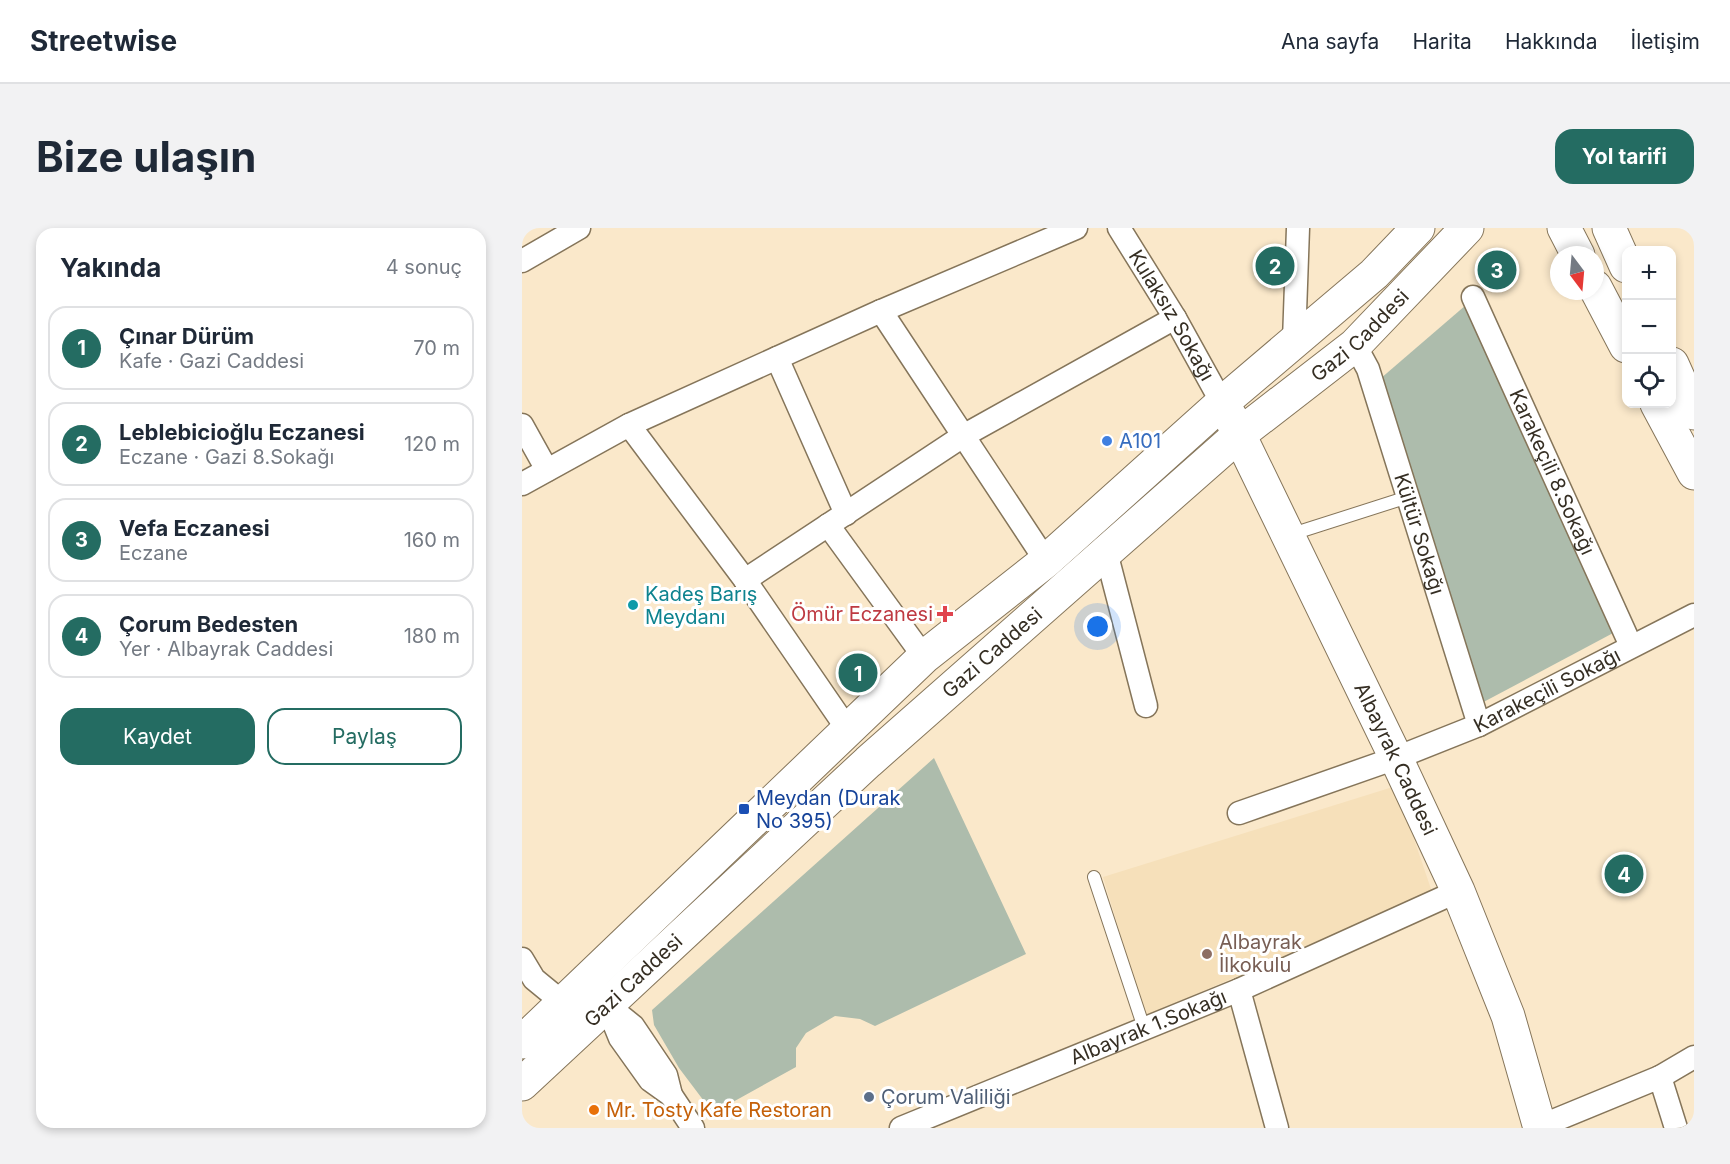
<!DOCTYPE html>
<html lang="tr">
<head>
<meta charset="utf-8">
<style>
	:root { --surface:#fff; --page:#f2f2f3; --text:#1f2937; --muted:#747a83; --line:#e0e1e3; --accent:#246c62 }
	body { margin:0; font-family:Inter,sans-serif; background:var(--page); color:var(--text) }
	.controls { position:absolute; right:18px; top:18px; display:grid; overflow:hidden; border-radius:12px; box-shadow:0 3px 9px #0003 }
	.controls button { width:54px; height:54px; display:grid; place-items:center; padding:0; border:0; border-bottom:2px solid var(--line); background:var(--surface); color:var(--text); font:30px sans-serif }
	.compass { position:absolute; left:1028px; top:18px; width:54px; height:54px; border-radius:50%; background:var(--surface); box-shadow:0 3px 9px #0003; rotate:164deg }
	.you { position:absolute; left:576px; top:399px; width:21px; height:21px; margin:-15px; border:4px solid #fff; border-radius:50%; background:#1a73e8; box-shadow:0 0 0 9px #1a73e833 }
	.badge { display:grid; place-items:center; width:39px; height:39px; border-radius:50%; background:var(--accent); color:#fff; font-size:20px; font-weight:700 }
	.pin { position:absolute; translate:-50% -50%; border:3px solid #fff; box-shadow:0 2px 6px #0006 }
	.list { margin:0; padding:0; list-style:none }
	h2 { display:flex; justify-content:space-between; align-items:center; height:78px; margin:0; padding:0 24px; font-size:26px }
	h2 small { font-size:20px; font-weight:400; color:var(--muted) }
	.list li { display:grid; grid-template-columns:39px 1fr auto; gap:18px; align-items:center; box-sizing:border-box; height:84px; margin:0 12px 12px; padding:0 12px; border:2px solid var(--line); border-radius:18px }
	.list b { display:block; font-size:22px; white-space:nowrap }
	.list p { margin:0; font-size:20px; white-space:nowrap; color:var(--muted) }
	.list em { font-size:20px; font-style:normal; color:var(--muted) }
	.actions { display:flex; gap:12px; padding:18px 24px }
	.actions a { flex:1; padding:14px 0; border:2px solid var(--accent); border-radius:18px; text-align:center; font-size:21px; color:var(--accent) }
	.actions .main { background:var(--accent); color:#fff }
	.icon { flex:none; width:33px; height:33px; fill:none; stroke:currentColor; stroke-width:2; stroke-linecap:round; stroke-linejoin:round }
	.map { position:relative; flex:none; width:1172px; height:900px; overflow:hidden; border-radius:18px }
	header { display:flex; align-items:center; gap:36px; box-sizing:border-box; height:84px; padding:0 30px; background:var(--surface); border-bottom:2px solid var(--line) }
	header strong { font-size:28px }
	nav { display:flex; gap:33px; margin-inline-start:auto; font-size:21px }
	.intro { display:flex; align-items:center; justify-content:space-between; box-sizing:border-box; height:144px; padding:0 36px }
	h1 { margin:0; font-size:42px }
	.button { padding:15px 27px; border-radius:18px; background:var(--accent); color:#fff; font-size:21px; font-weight:700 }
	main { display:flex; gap:36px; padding:0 36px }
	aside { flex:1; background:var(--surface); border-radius:18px; box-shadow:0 3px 9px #0003 }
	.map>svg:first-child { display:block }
	.built { fill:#f6e0ba }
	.green { fill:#adbcac }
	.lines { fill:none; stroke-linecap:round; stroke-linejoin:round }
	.lane-casing { stroke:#85755a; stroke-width:14 }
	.street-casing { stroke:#85755a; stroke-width:25 }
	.secondary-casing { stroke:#85755a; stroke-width:35 }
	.lane { stroke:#fff; stroke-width:12 }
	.street { stroke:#fff; stroke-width:22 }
	.secondary { stroke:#fff; stroke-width:33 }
	.shop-dot { fill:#3f7fe0; stroke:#fff; stroke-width:2 }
	.culture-dot { fill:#0f9aa8; stroke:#fff; stroke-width:2 }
	.health-dot { fill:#e0444e; stroke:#fff; stroke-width:2 }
	.transit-dot { fill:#1a4fb4; stroke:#fff; stroke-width:2 }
	.education-dot { fill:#8d6e63; stroke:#fff; stroke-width:2 }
	.service-dot { fill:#5c6f8a; stroke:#fff; stroke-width:2 }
	.food-dot { fill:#e8710a; stroke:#fff; stroke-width:2 }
	.labels { text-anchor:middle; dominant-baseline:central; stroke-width:6; stroke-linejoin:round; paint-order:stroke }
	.street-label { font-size:20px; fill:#352e23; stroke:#fff }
	.shop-label { font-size:20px; fill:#366cbe; stroke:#fff; text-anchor:start }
	.culture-label { font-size:20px; fill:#0d838f; stroke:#fff; text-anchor:start }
	.health-label { font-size:20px; fill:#be3a42; stroke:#fff; text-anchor:end }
	.transit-label { font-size:20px; fill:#164399; stroke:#fff; text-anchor:start }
	.education-label { font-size:20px; fill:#785e54; stroke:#fff; text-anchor:start }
	.service-label { font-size:20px; fill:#4e5e75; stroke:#fff; text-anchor:start }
	.food-label { font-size:20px; fill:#c56008; stroke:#fff; text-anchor:start }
</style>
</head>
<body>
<header>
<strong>Streetwise</strong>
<nav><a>Ana sayfa</a><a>Harita</a><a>Hakkında</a><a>İletişim</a></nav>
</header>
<div class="intro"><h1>Bize ulaşın</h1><a class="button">Yol tarifi</a></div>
<main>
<aside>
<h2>Yakında<small>4 sonuç</small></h2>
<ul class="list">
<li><span class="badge">1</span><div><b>Çınar Dürüm</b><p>Kafe · Gazi Caddesi</p></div><em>70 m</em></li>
<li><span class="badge">2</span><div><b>Leblebicioğlu Eczanesi</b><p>Eczane · Gazi 8.Sokağı</p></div><em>120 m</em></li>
<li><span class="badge">3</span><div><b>Vefa Eczanesi</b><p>Eczane</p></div><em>160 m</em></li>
<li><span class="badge">4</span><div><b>Çorum Bedesten</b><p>Yer · Albayrak Caddesi</p></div><em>180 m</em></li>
</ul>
<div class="actions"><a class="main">Kaydet</a><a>Paylaş</a></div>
</aside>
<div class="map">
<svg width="1172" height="900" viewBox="0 0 1172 900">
	<rect width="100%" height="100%" fill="#fae8ca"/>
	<path class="built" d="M 874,558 L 910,664 L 623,788 L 581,649 Z"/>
	<g class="green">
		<path d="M 944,77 L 1093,404 L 954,478 L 858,151 Z"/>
		<path d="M 412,530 L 504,726 L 353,798 L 338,791 L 313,788 L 284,805 L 274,820 L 274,839 L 191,885 L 157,840 L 132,797 L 130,782 Z"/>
	</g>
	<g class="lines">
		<defs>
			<g id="lane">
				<path d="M 767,307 L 886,269"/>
				<path d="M 572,649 L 622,800"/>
			</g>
			<g id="street">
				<path id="s1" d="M 597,0 L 653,90 L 700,175"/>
				<path d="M 0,33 L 57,0"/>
				<path id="s2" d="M 951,69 L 1109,418"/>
				<path d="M 359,83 L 524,333"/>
				<path d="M 772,113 L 776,0"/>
				<path id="s3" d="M 833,117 L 846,141 L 957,497"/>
				<path d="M 255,130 L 324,286"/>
				<path d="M 0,197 L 25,242"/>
				<path d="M 107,197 L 223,352 L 326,502"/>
				<path d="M 0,256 L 107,197 L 359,83 L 554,0"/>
				<path d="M 306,297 L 402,429"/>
				<path d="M 584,324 L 624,478"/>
				<path d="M 223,352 L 441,208 L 653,90"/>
				<path id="s4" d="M 717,585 L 874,530 L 957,497 L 1172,387"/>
				<path d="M 0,731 L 12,751 L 40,774 L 54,775"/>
				<path d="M 717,762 L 755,900"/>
				<path d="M 85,777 L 111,798 L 144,847 L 149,867 L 171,900"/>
				<path d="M 85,778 L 98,810 L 128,852 L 149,867"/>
				<path d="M 1138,849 L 1154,900"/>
				<path id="s5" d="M 379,900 L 717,762 L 936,663"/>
				<path d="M 1014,900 L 1138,849 L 1172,829"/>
			</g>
			<g id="secondary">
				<path d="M 1042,0 L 1056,27"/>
				<path d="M 1087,0 L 1104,38"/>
				<path d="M 1073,59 L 1104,118"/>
				<path d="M 1150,136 L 1172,185"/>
				<path d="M 1135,176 L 1172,245"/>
				<path id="s6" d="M 708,188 L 874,530 L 936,663 L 986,788 L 1018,900"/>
				<path d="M 0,814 L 402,429 L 524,333 L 700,175 L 852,46 L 896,0"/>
				<path id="s7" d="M 0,856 L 346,534 L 718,206 L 833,117 L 945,0"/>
			</g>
		</defs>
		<use href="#lane" class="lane-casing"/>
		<use href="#street" class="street-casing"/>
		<use href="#secondary" class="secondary-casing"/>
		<use href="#lane" class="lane"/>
		<use href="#street" class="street"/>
		<use href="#secondary" class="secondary"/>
	</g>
	<circle class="shop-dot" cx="585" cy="213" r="6"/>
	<circle class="culture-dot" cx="111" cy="377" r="6"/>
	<path class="health-dot" d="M420 377h6v6h6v6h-6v6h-6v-6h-6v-6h6z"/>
	<rect class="transit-dot" x="216" y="575" width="12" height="12" rx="3"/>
	<circle class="education-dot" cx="685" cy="726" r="6"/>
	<circle class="service-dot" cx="347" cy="869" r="6"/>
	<circle class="food-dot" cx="72" cy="882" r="6"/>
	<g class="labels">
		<g class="street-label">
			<text stroke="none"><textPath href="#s1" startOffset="102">Kulaksız Sokağı</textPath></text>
			<text stroke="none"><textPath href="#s7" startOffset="1124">Gazi Caddesi</textPath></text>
			<text stroke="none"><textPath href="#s2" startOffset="192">Karakeçili 8.Sokağı</textPath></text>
			<text stroke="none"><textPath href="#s3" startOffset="200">Kültür Sokağı</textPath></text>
			<text stroke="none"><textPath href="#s7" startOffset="638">Gazi Caddesi</textPath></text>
			<text stroke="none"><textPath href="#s4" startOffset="332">Karakeçili Sokağı</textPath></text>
			<text stroke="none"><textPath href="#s6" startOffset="381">Albayrak Caddesi</textPath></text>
			<text stroke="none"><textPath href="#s7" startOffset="152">Gazi Caddesi</textPath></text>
			<text stroke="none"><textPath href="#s5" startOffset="267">Albayrak 1.Sokağı</textPath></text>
		</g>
		<g class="shop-label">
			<text x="597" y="213">A101</text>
		</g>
		<g class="culture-label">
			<text x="123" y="366">Kadeş Barış<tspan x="123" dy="23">Meydanı</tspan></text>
		</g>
		<g class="health-label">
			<text x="411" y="386">Ömür Eczanesi</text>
		</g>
		<g class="transit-label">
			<text x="234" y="570">Meydan (Durak<tspan x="234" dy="23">No 395)</tspan></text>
		</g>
		<g class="education-label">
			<text x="697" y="714">Albayrak<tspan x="697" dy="23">İlkokulu</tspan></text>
		</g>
		<g class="service-label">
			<text x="359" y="869">Çorum Valiliği</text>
		</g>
		<g class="food-label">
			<text x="84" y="882">Mr. Tosty Kafe Restoran</text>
		</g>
	</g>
</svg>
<div class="controls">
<button>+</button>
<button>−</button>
<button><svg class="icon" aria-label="locate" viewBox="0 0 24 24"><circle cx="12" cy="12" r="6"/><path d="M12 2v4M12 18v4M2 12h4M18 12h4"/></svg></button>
</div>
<svg class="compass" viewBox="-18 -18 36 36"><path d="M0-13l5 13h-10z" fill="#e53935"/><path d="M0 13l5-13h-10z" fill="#747a83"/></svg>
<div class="you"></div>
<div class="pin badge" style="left:336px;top:445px">1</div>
<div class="pin badge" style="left:753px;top:38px">2</div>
<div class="pin badge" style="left:975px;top:42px">3</div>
<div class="pin badge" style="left:1102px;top:646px">4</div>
</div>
</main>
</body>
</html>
